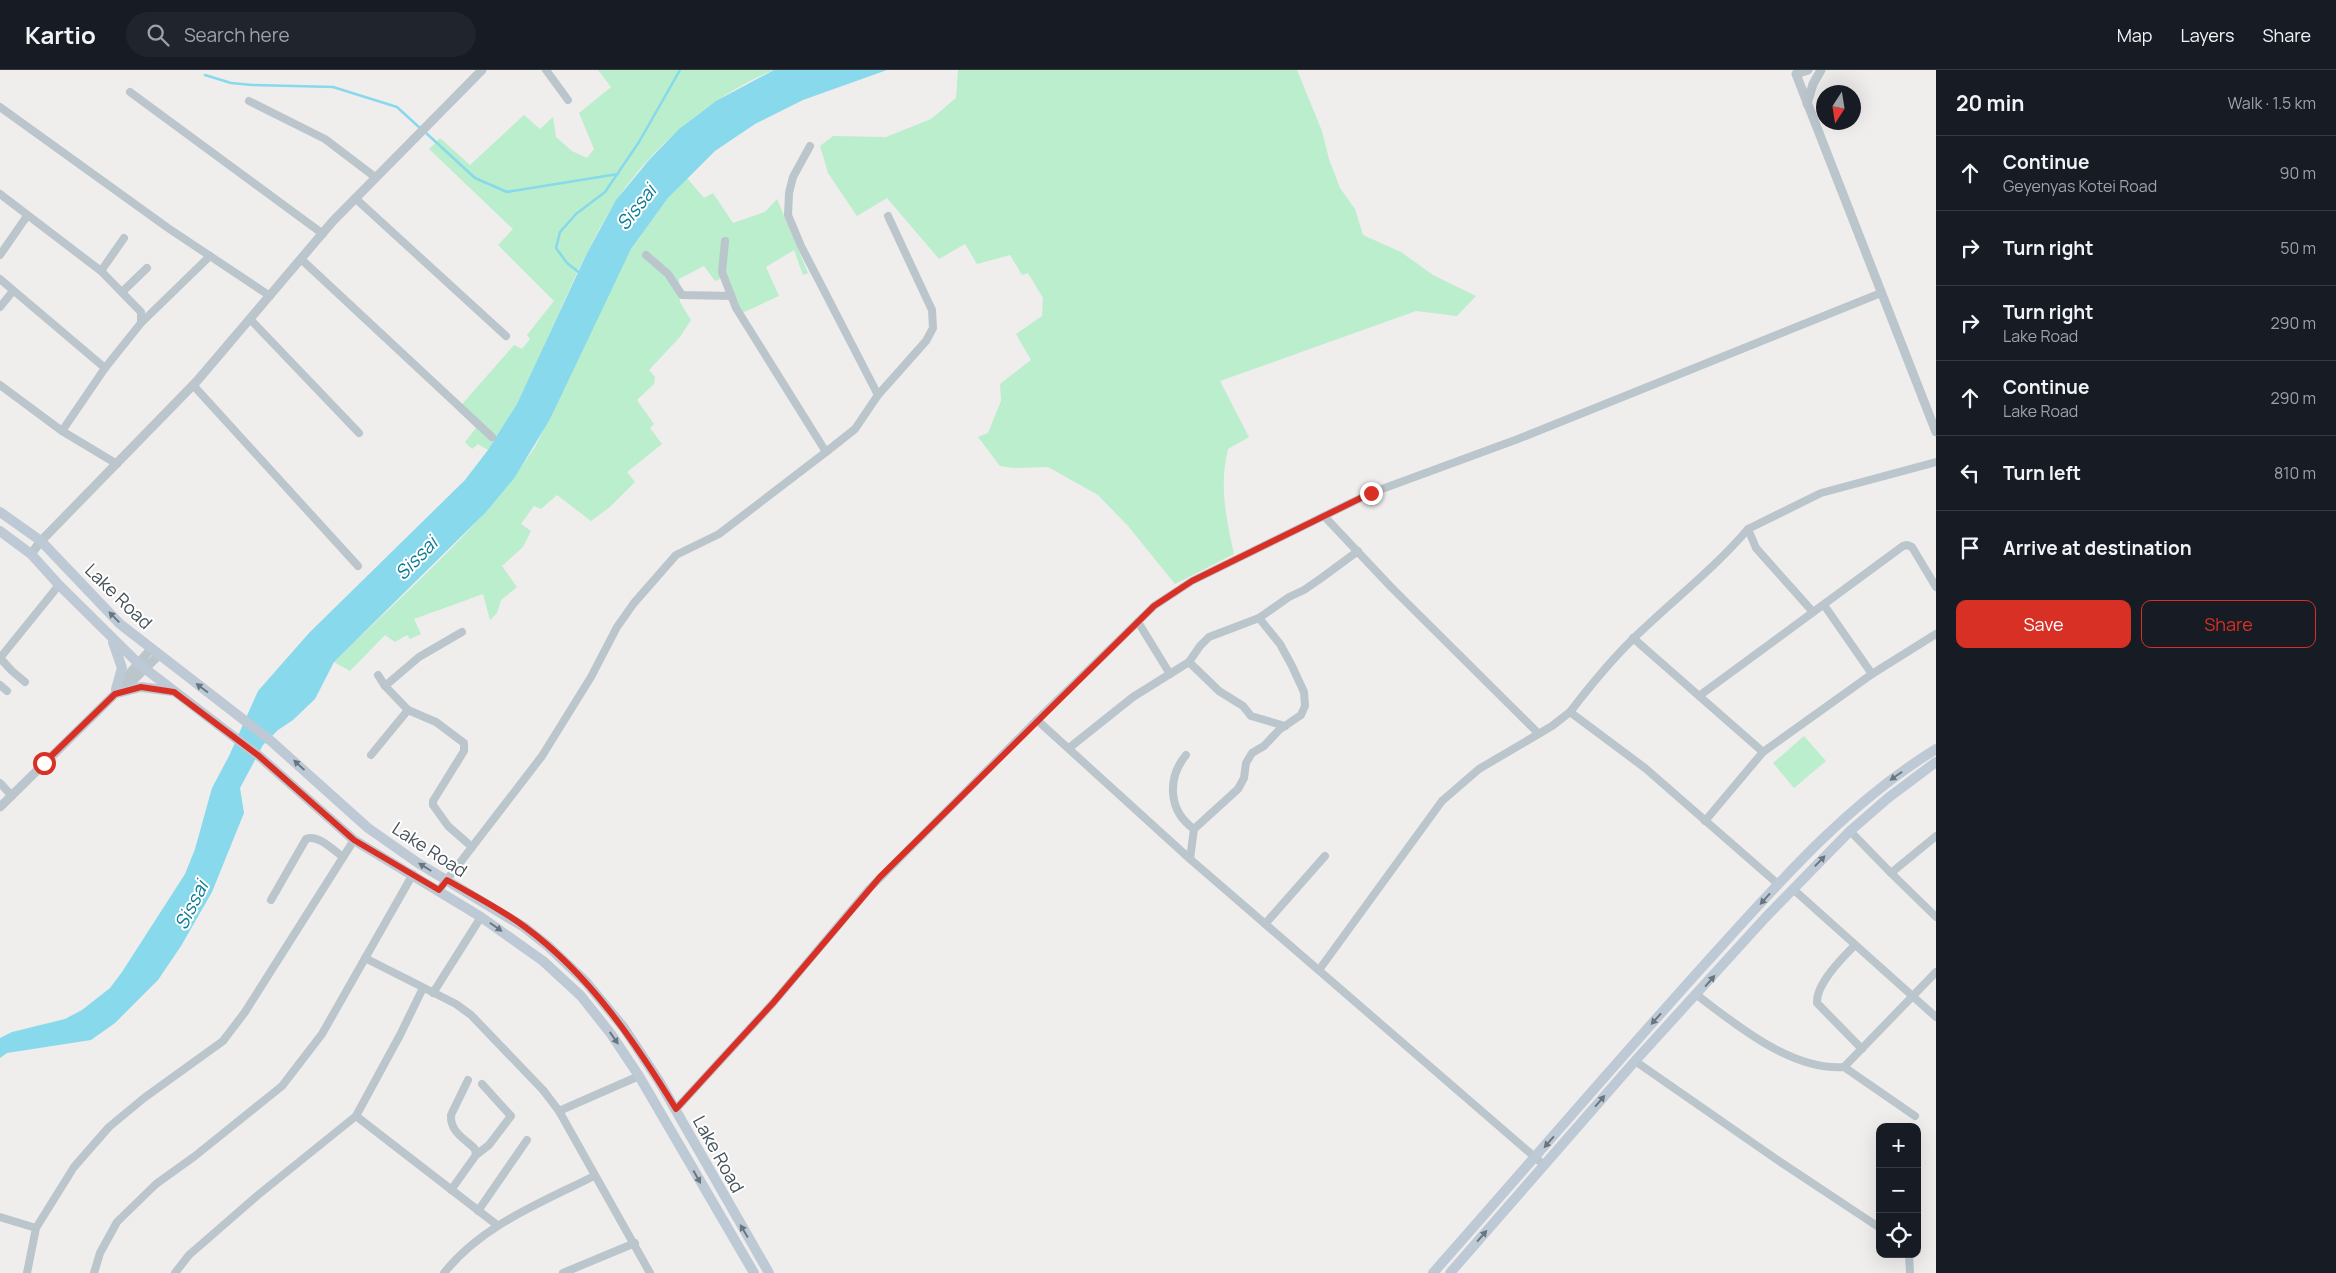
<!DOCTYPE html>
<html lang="en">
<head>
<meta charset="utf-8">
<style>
	:root { --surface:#171b24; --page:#20242c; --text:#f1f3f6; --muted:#9ea1a6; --line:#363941; --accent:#d93025 }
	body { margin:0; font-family:Manrope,sans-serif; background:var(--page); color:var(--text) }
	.controls { position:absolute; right:15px; bottom:15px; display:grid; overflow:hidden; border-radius:10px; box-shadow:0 5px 20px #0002 }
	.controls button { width:45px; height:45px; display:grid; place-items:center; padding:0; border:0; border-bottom:1px solid var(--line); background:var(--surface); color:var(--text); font:25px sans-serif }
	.compass { position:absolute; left:1816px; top:15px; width:45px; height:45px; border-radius:50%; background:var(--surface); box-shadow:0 5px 20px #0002; rotate:192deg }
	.stop { position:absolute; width:15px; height:15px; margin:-11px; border:4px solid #d93025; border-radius:50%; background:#fff }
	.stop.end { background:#d93025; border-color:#fff; box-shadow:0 1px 5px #0008 }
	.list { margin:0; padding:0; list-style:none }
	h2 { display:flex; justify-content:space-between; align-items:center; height:65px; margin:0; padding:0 20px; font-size:21px }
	h2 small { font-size:16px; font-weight:400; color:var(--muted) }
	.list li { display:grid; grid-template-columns:32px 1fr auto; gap:15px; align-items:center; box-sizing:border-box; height:75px; padding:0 20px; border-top:1px solid var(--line) }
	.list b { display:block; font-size:19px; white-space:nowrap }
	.list p { margin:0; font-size:16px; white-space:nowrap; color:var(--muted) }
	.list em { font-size:16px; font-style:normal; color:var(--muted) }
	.actions { display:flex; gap:10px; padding:15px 20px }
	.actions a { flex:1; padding:11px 0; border:1px solid var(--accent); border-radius:10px; text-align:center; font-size:18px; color:var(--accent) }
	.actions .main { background:var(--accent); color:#fff }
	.icon { flex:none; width:28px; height:28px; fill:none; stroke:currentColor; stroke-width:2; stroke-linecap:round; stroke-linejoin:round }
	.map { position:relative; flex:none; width:1936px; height:1203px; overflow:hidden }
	header { display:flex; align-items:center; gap:30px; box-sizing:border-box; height:70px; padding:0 25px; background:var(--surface); border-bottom:1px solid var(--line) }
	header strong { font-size:24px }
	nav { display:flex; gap:28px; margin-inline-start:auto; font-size:18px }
	.search { width:350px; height:45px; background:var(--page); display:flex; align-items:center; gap:12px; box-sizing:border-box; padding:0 18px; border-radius:28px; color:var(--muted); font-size:19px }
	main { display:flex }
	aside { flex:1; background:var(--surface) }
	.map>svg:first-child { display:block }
	.green { fill:#baeecd }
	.water { fill:#87d9eb }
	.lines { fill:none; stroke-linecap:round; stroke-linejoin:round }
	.stream { stroke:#87d9eb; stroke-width:2.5 }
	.minor { stroke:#bbc5cc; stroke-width:8 }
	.tertiary { stroke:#bbc5cc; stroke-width:9 }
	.secondary { stroke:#bdc9d4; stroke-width:10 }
	.oneway { fill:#69757f }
	.route { stroke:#d93025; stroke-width:6 }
	.labels { text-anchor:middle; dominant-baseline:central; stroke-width:4; stroke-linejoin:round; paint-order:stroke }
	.street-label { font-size:18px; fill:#45515a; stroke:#fff }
	.water-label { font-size:19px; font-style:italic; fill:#0d7d96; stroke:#fff }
</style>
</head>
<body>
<header>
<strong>Kartio</strong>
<div class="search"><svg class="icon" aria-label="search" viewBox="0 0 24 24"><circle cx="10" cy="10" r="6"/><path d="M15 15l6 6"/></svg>Search here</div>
<nav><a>Map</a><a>Layers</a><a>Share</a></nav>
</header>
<main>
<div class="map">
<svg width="1936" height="1203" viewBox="0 0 1936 1203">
	<rect width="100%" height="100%" fill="#f0eded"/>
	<g class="green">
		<path d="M 598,0 L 774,0 C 714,24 651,77 616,131 C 576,194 551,266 518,332 C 509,349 498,364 488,380 L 478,374 L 472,379 L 465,372 L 476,358 L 457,340 L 514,275 L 522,279 L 530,269 L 527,265 L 554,231 L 498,175 L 513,159 L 429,79 L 440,68 L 470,95 L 524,45 L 540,59 L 553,47 L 556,67 L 572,81 L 587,88 L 594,79 L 579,43 L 611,17 Z"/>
		<path d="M 958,0 L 1297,0 L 1322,61 L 1329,89 L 1340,118 L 1355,139 L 1363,165 L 1401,182 L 1433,205 L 1476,226 L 1457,246 L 1416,241 L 1220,311 L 1249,367 L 1228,379 C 1219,415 1226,448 1234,484 L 1175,514 L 1128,456 L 1098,425 L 1048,397 L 1013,398 L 1000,396 L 978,367 L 988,363 L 1001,331 L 1000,314 L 1031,290 L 1016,264 L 1042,246 L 1043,228 L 1028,203 L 1022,205 L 1010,185 L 977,194 L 965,174 L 939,189 L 887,128 L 857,146 L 828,103 L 820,76 L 833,66 L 886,67 L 931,49 L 956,28 Z"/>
		<path d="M 687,108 L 704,128 L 713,123 L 733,153 L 765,142 L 777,129 L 808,203 L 803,205 L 794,180 L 766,197 L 779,226 L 742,243 L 727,206 L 715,211 L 704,196 L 679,209 L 680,232 L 691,250 L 680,267 L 649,300 L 655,307 L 654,314 L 637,330 L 654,354 L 650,358 L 662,374 L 627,402 L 635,412 L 610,437 L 591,451 L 557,425 L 541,439 L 534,436 L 521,454 L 531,461 L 523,477 L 502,496 L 517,517 L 501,530 L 497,543 L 490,550 L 483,524 L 414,549 L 421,564 L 410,569 L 407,565 L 395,572 L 385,565 L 350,601 L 334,592 C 404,523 481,459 535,377 L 631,179 L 668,128 Z"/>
		<path d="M 1804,666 L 1826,691 L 1794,718 L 1773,693 Z"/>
	</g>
	<path class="water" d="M 774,0 L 887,0 L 803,30 L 755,54 L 715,81 L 668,128 L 631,179 L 550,349 L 515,407 L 486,442 L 334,592 L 315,629 L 293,650 L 278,660 L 263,675 L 240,718 L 244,743 L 212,822 L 181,876 L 158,910 L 115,953 L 91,970 L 7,983 L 0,988 L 0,968 L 12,962 L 65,949 L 82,940 L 110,918 L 122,902 L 185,804 L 195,779 L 212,718 L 229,686 L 258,621 L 309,563 L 465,410 L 488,380 L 517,334 L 587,183 L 616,130 L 649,90 L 679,59 L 716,31 Z"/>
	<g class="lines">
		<g class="stream">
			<path d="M 205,5 L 231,13 L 252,15 L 333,17 L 397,37 L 421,59"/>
			<path d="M 425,62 L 475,108 L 507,122 L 618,104"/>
			<path d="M 581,204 L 567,193 L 556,178 L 560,162 L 576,144 L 605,122 L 639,72 L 680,0"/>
		</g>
		<g class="minor">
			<path d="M 546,0 L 568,30"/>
			<path d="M 130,22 L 323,164"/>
			<path d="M 249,31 L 325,69 L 375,107"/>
			<path d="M 0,37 L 168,158 L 270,226"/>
			<path d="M 810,76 L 793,107 L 789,123 L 788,145 L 801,176 L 878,325"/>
			<path d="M 0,124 L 101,201 L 141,242 L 141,253 L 105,298"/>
			<path d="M 355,128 L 506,266"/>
			<path d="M 0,185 L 27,146"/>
			<path d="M 646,185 L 668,204 L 682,225 L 731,226"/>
			<path d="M 301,189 L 492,367"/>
			<path d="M 101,201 L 124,168"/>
			<path d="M 0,209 L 105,298 L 62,361"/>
			<path d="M 122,222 L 147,198"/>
			<path d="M 0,237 L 13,221"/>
			<path d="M 250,249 L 359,363"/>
			<path d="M 141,253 L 210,186"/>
			<path d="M 0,315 L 62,361 L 117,394"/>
			<path d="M 193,315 L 358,496"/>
			<path d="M 826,382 L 855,359 L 878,325 L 926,271 L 933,258 L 932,240 L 888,146"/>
			<path d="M 1748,459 L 1821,423 L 1936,392"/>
			<path d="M 1824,535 L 1872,604 L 1936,564"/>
			<path d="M 1138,552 L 1170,604"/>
			<path d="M 1633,568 L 1763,682"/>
			<path d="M 1189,592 L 1219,621 L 1243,636 L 1251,646 L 1285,656"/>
			<path d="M 378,605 L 385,616 L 408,640"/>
			<path d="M 25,612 L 12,601 L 0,588 L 59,515"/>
			<path d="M 0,615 L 7,621"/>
			<path d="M 385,616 L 419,587 L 462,562"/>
			<path d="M 1699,626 L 1903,476 L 1907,475 L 1912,477 L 1936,517"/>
			<path d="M 1570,642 C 1590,616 1611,590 1635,567 C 1672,531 1714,499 1748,459 L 1756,478 L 1813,542"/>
			<path d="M 1037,650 L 1154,536 L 1192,511 L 1324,446"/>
			<path d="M 1538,663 L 1391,517 L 1324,446 L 1371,423 L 1518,369 L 1881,223"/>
			<path d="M 1069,678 L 1133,627 L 1189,592 L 1200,576 L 1209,567 L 1259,548 L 1289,527 L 1304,520 L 1320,509 L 1358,481"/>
			<path d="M 371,685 L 408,640 L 436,652 L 464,673 L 464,681 L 433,731 L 433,735 L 448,756 L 472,777"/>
			<path d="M 1186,685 C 1167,708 1168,741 1194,759"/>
			<path d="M 0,713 L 12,726"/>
			<path d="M 1705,751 L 1763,682 L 1872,604"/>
			<path d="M 1850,761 L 1891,803 L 1936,766"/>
			<path d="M 1190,789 L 1194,759 L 1238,719 L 1244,708 L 1246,693 L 1252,683 L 1264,676 L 1279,660 L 1301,645 L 1305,636 L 1304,622 L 1292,596 L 1280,574 L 1259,548"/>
			<path d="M 1891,803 L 1936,847"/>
			<path d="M 1793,819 L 1936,947"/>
			<path d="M 439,820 L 542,686 L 591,607 L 617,557 L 634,533 L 676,485 L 719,464 L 826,382 L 736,238 L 722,202 L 725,171"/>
			<path d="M 271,830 L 306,769 C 318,764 333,780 343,787"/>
			<path d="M 1265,854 L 1325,786"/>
			<path d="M 1855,875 C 1842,888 1816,914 1817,933 L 1862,979"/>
			<path d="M 365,888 L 456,934 L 471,945 L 543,1020 L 559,1041 L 650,1203"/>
			<path d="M 1319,900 L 1442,731 L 1479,699 L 1552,656 L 1570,642 L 1645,698 L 1778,814"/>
			<path d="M 423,918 L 400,965 L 356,1046 L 497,1155"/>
			<path d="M 433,923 L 481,847"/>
			<path d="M 1697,925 C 1736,955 1792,1001 1844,997 L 1936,902"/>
			<path d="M 1635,991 L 1776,1089 L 1880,1158"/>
			<path d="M 1844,997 L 1915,1046"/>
			<path d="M 676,1039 L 773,933 L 869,819 L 1037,650 L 1190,789 L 1544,1095"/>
			<path d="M 559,1041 L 639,1006"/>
			<path d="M 476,1085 L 489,1075 L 511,1046 L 482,1014"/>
			<path d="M 451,1120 L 476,1085 L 475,1079 C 464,1068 450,1062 451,1045 L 468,1010"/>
			<path d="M 478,1141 L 527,1070"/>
			<path d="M 0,1147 L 36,1158"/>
			<path d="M 1909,1184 L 1910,1203"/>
			<path d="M 27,1203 L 36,1158 L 74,1097 L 109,1057 L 144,1028 L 223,971 L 245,942 L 354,770"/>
			<path d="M 94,1203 L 100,1183 L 117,1152 L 156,1114 L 195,1086 L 282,1016 L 322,964 L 413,804"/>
			<path d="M 175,1203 L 189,1185 L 258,1125 L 356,1046"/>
			<path d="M 444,1203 C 482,1155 541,1133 594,1106"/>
			<path d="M 563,1203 L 635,1173"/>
		</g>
		<g class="tertiary">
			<path d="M 1808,0 L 1796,4 L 1936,362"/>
			<path d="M 1807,34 L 1813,14 L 1821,0"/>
			<path d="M 31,484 L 41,471 L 197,311 L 333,151 L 482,0"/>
			<path d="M 116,619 L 151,579"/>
			<path d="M 0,737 L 115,624 L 121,622 L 159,585"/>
		</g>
		<g class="secondary">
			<path d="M 0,442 L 41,471 L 120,554 L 271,671 L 368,758 L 418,793 L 524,857 L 548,876 L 586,912 L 624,958 L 659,1011 L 769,1203"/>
			<path d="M 0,461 L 31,484 L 59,515 L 139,594 L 259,686 L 354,770 L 481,847 L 543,891 L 581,926 L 611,964 L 639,1006 L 754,1203"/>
			<path d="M 113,572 L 122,598 L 116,619"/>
			<path d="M 121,622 L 141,617 L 172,621"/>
			<path d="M 1433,1203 C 1524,1100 1613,996 1705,894 C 1776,816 1845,735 1936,679"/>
			<path d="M 1450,1203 L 1635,991 L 1765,848 L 1850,761 L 1888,728 L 1936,692"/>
		</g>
	</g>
	<defs><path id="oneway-solid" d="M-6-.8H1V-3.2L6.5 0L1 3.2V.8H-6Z" transform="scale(1.25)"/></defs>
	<g class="oneway">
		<use href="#oneway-solid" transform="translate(114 547) rotate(-134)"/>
		<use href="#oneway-solid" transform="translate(202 618) rotate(-143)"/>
		<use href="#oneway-solid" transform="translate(299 695) rotate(-137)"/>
		<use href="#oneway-solid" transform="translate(1896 706) rotate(145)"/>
		<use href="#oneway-solid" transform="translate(1820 791) rotate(-46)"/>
		<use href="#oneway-solid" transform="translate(425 797) rotate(-148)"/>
		<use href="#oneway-solid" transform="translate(1765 829) rotate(132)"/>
		<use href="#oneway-solid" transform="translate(496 857) rotate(35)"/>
		<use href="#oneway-solid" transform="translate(1710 911) rotate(-49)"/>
		<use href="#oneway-solid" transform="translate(1656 949) rotate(132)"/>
		<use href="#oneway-solid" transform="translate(614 968) rotate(55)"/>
		<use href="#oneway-solid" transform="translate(1600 1031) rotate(-49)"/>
		<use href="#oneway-solid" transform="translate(1549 1072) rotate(131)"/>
		<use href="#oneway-solid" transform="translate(697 1107) rotate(61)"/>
		<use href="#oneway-solid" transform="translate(744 1161) rotate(-121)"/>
		<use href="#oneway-solid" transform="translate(1482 1166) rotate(-49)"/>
	</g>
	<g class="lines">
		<path class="route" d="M 44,693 L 115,624 L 141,617 L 174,622 L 259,686 L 354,770 L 439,820 L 447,810 C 473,825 501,839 525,857 C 590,905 635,972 676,1039 L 773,933 L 880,807 L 1154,536 L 1192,511 L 1371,423"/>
	</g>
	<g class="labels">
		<g class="street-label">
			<text transform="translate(119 526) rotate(44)">Lake Road</text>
			<text transform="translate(430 779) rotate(33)">Lake Road</text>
			<text transform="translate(719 1084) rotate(61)">Lake Road</text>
		</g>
		<g class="water-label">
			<text transform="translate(636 137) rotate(-52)">Sissai</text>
			<text transform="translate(416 488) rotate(-46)">Sissai</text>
			<text transform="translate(191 835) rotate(-63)">Sissai</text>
		</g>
	</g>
</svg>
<div class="controls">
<button>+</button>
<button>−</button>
<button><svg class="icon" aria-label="locate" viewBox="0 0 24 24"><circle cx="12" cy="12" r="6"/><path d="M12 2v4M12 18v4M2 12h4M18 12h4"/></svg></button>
</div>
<svg class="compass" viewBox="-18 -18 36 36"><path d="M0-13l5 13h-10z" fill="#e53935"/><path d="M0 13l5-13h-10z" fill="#9ea1a6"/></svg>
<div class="stop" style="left:44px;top:693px"></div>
<div class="stop end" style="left:1371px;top:423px"></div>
</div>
<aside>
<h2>20 min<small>Walk · 1.5 km</small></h2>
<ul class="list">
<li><svg class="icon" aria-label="ahead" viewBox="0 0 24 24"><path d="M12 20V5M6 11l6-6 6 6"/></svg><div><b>Continue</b><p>Geyenyas Kotei Road</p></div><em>90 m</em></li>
<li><svg class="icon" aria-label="right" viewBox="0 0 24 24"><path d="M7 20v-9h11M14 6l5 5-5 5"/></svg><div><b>Turn right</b></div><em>50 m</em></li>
<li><svg class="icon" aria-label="right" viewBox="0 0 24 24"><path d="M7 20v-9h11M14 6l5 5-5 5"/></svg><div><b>Turn right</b><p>Lake Road</p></div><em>290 m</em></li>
<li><svg class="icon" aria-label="ahead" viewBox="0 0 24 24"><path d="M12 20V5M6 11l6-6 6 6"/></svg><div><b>Continue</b><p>Lake Road</p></div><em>290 m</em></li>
<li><svg class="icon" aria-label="left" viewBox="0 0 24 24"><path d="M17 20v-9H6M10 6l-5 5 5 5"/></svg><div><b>Turn left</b></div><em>810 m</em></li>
<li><svg class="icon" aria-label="arrive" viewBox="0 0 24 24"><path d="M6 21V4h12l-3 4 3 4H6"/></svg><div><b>Arrive at destination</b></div></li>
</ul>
<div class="actions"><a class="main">Save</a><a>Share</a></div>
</aside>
</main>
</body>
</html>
